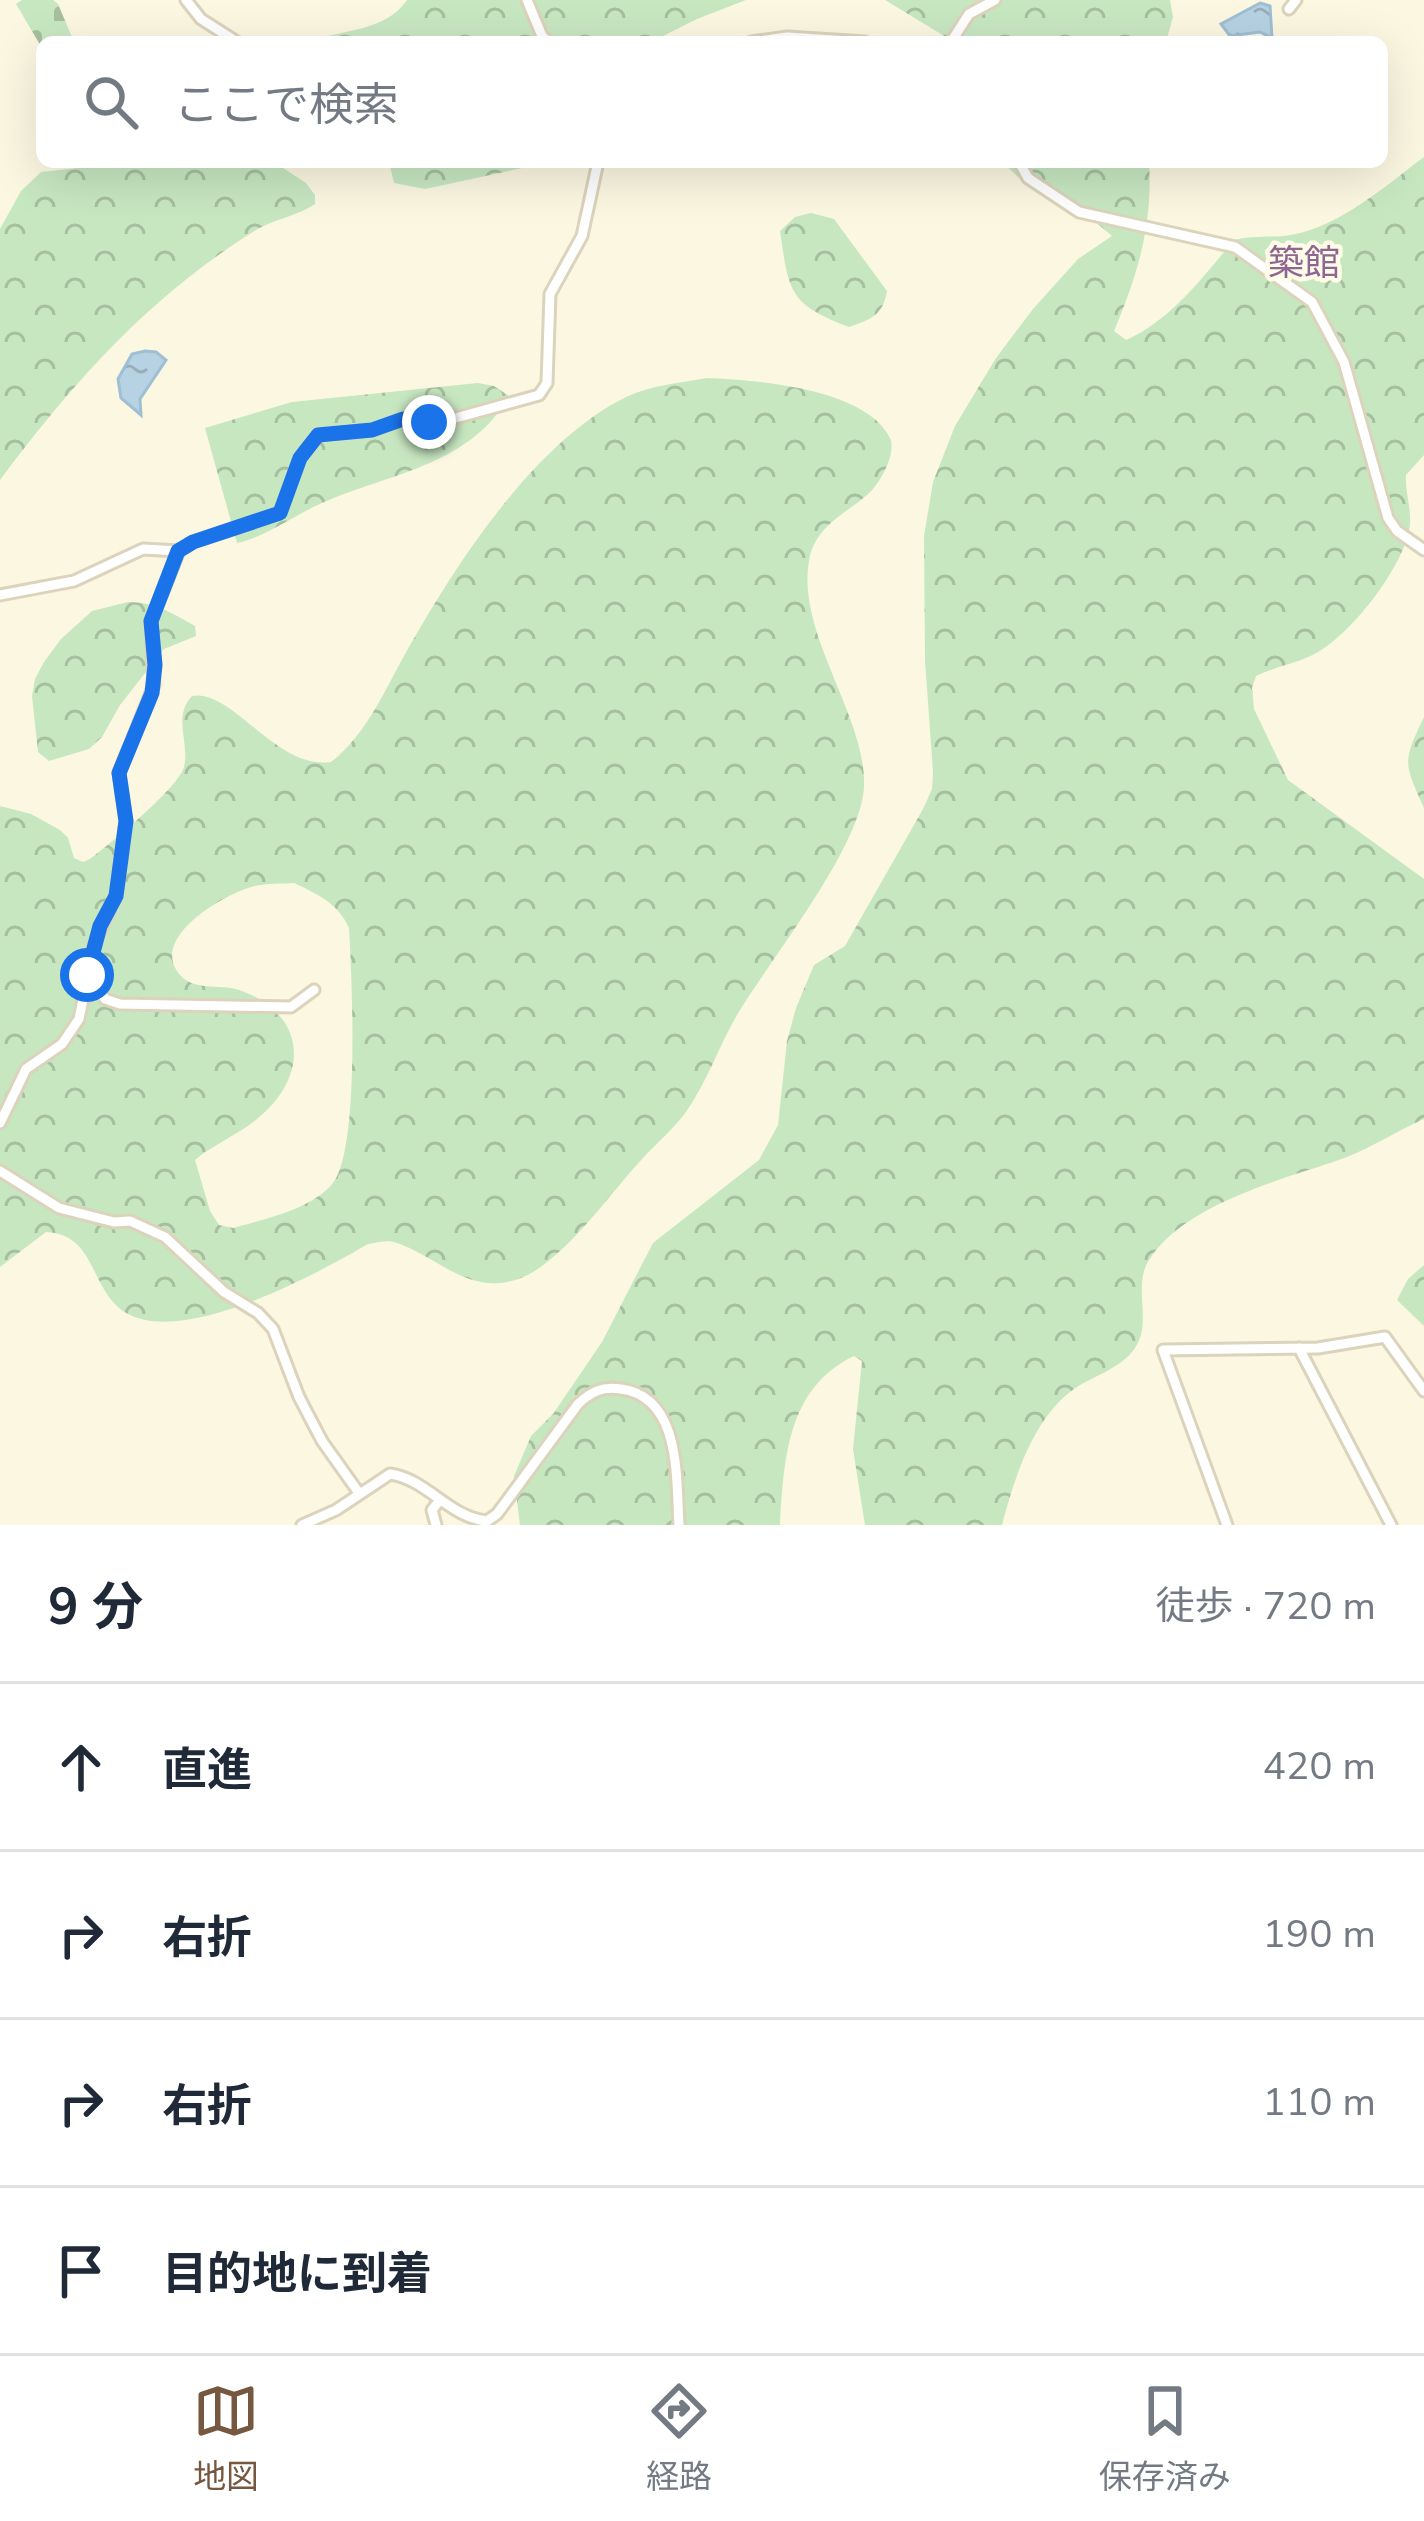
<!DOCTYPE html>
<html lang="ja">
<head>
<meta charset="utf-8">
<style>
	:root { --surface:#fff; --page:#f6f6f7; --text:#1f2937; --muted:#747a83; --line:#e0e1e3; --accent:#765740 }
	body { margin:0; font-family:"Nunito Sans","Noto Sans JP",sans-serif; background:var(--page); color:var(--text) }
	.stop { position:absolute; width:36px; height:36px; margin:-27px; border:9px solid #1a73e8; border-radius:50%; background:#fff }
	.stop.end { background:#1a73e8; border-color:#fff; box-shadow:0 3px 12px #0008 }
	.list { margin:0; padding:0; list-style:none }
	h2 { display:flex; justify-content:space-between; align-items:center; height:156px; margin:0; padding:0 48px; font-size:51px }
	h2 small { font-size:39px; font-weight:400; color:var(--muted) }
	.list li { display:grid; grid-template-columns:78px 1fr auto; gap:36px; align-items:center; box-sizing:border-box; height:168px; padding:0 48px; border-top:3px solid var(--line) }
	.list b { display:block; font-size:45px; white-space:nowrap }
	.list em { font-size:39px; font-style:normal; color:var(--muted) }
	.icon { flex:none; width:66px; height:66px; fill:none; stroke:currentColor; stroke-width:2; stroke-linecap:round; stroke-linejoin:round }
	.map { position:relative; flex:none; width:1424px; height:1525px; overflow:hidden }
	.search { position:absolute; background:var(--surface); box-shadow:0 12px 48px #0002; left:36px; right:36px; top:36px; height:132px; display:flex; align-items:center; gap:30px; box-sizing:border-box; padding:0 42px; border-radius:18px; color:var(--muted); font-size:45px }
	.sheet { height:828px; background:var(--surface) }
	nav { display:flex; justify-content:space-around; align-items:center; box-sizing:border-box; height:168px; border-top:3px solid var(--line); background:var(--surface); font-size:33px; color:var(--muted) }
	nav a { display:grid; justify-items:center; gap:6px }
	nav .on { color:var(--accent) }
	.map>svg:first-child { display:block }
	.forest { fill:url(#forest-crowns); fill-rule:evenodd }
	.cemetery { fill:url(#cemetery-stones) }
	.water { fill:url(#water-ripples); stroke:#9ebfd4; stroke-width:3 }
	.lines { fill:none; stroke-linecap:round; stroke-linejoin:round }
	.minor-casing { stroke:#dbd3bb; stroke-width:15 }
	.minor { stroke:#fff; stroke-width:9 }
	.route { stroke:#1a73e8; stroke-width:15 }
	.labels { text-anchor:middle; dominant-baseline:central; stroke-width:9; stroke-linejoin:round; paint-order:stroke }
	.quarter-label { font-size:36px; fill:#8f6594; stroke:#fefbe7 }
</style>
</head>
<body>
<div class="map">
<svg width="1424" height="1525" viewBox="0 0 1424 1525">
	<defs>
		<pattern id="forest-crowns" width="20" height="18" patternUnits="userSpaceOnUse" patternTransform="scale(3)"><rect width="20" height="18" fill="#c7e7c1"/><path d="M2 6a3 3 0 1 1 6 0M12 15a3 3 0 1 1 6 0" fill="none" stroke="#a6bf9f"/></pattern>
		<pattern id="cemetery-stones" width="16" height="16" patternUnits="userSpaceOnUse" patternTransform="scale(3)"><rect width="16" height="16" fill="#c7e7c1"/><path d="M2 7V4a2 2 0 0 1 4 0v3zM10 15v-3a2 2 0 0 1 4 0v3z" fill="#a6bf9f"/></pattern>
		<pattern id="water-ripples" width="26" height="14" patternUnits="userSpaceOnUse" patternTransform="scale(3)"><rect width="26" height="14" fill="#b7d2e3"/><path d="M2 4q2-2 4 0t4 0M15 11q2-2 4 0t4 0" fill="none" stroke="#99aeba"/></pattern>
	</defs>
	<rect width="100%" height="100%" fill="#fbf7e1"/>
	<g class="forest">
		<path d="M 407,0 L 746,0 L 697,19 L 651,42 L 310,42 C 343,28 384,33 407,0 Z"/>
		<path d="M 885,0 L 1170,0 L 1173,17 L 1166,42 L 954,42 Z"/>
		<path d="M 1424,157 L 1424,455 L 1406,475 C 1405,491 1411,507 1410,523 C 1407,563 1353,632 1318,652 C 1300,663 1276,666 1256,676 L 1252,688 L 1254,709 L 1288,780 L 1424,879 L 1424,1119 C 1394,1132 1365,1152 1333,1162 C 1276,1181 1183,1206 1149,1260 C 1132,1286 1153,1322 1135,1348 C 1122,1368 1093,1376 1074,1389 C 1033,1418 1014,1479 1002,1525 L 865,1525 L 853,1449 L 862,1361 L 854,1356 C 787,1388 784,1459 780,1525 L 520,1525 L 514,1476 L 531,1436 L 553,1414 L 602,1342 L 653,1243 L 759,1160 L 778,1125 L 787,1041 L 796,1008 L 814,965 L 845,946 L 923,809 L 932,789 L 933,772 L 925,660 L 924,536 L 933,482 L 955,426 L 996,358 L 1033,309 L 1078,259 L 1112,236 L 1077,206 L 1019,178 L 1002,162 L 1149,162 C 1153,224 1138,274 1114,331 L 1126,340 C 1171,320 1203,277 1234,240 C 1253,235 1272,238 1291,235 C 1341,226 1385,186 1424,157 Z"/>
		<path d="M 133,162 L 274,162 L 306,183 L 315,195 L 315,204 C 298,216 274,219 256,230 C 150,296 74,381 0,480 L 0,229 L 21,191 L 41,172 Z"/>
		<path d="M 389,162 L 550,162 L 425,189 L 394,183 Z"/>
		<path d="M 811,213 L 834,219 L 887,291 C 883,315 872,319 849,327 C 790,304 789,294 780,231 L 795,217 Z"/>
		<path d="M 707,378 C 756,380 866,388 890,438 C 897,454 879,485 867,495 C 845,514 814,527 809,561 C 796,634 867,717 864,787 C 861,847 770,960 737,1015 C 719,1046 707,1082 686,1112 C 674,1128 657,1143 643,1158 C 610,1193 565,1260 521,1278 C 469,1298 437,1255 394,1242 C 385,1240 377,1243 368,1244 C 318,1273 171,1355 118,1307 C 90,1282 93,1234 46,1232 L 0,1267 L 0,806 L 31,814 L 60,830 L 68,838 L 74,858 L 83,862 L 90,859 C 109,845 179,787 184,767 C 190,742 172,717 192,696 C 232,688 276,770 331,762 C 367,735 387,685 409,647 C 458,561 535,442 626,397 C 651,385 680,383 707,378 ZM 294,883 C 317,894 338,903 349,928 C 352,976 360,1149 333,1183 C 311,1210 264,1219 233,1228 L 219,1225 L 210,1211 L 195,1160 C 214,1144 238,1135 257,1119 C 309,1077 308,1016 242,991 C 223,983 197,992 181,976 C 147,940 220,897 248,888 C 262,883 279,884 294,883 Z"/>
		<path d="M 478,383 L 494,386 L 509,396 C 472,463 394,473 329,500 C 298,512 269,536 237,543 L 205,428 L 292,402 Z"/>
		<path d="M 128,602 C 155,602 172,613 195,626 L 196,636 L 164,649 L 120,705 L 102,737 L 89,749 L 49,761 L 38,752 L 32,696 L 35,679 L 44,662 L 61,639 L 92,611 Z"/>
		<path d="M 1424,717 L 1424,808 C 1404,763 1402,763 1424,717 Z"/>
		<path d="M 1424,1265 L 1424,1326 L 1397,1300 L 1408,1279 Z"/>
	</g>
	<path class="cemetery" d="M 22,0 L 53,0 L 58,4 L 74,42 L 42,42 L 42,48 L 16,4 Z"/>
	<g class="water">
		<path d="M 1260,3 L 1270,6 L 1272,38 L 1260,32 L 1230,36 L 1221,24 Z"/>
		<path d="M 145,351 L 156,352 L 166,360 L 140,399 L 141,415 L 121,398 L 118,379 L 132,354 Z"/>
	</g>
	<g class="lines">
		<defs>
			<g id="minor">
				<path d="M 186,0 L 201,19 L 237,42"/>
				<path d="M 527,0 L 542,36 L 549,42"/>
				<path d="M 1289,9 L 1296,0"/>
				<path d="M 751,42 L 787,37 L 865,42"/>
				<path d="M 951,42 L 969,14 L 995,0"/>
				<path d="M 1019,162 L 1028,178 L 1079,212 L 1235,247 L 1312,302 L 1344,362 L 1388,518 L 1397,531 L 1424,550"/>
				<path d="M 0,595 L 74,581 L 143,549 L 179,551"/>
				<path d="M 88,971 L 105,999 L 120,1004 L 291,1007 L 314,990"/>
				<path d="M 0,1123 L 26,1069 L 62,1044 L 79,1019 L 94,945 L 116,895 L 126,821 L 119,773 L 154,685 L 151,621 L 179,551 L 193,542 L 280,513 L 300,458 L 318,435 L 372,430 L 403,419 L 429,423 L 452,419 L 539,395 L 547,383 L 550,294 L 582,236 L 598,162"/>
				<path d="M 0,1171 L 59,1208 L 114,1222 L 130,1221 L 165,1237 L 224,1292 L 258,1313 L 273,1329 L 299,1397 L 322,1441 L 359,1493"/>
				<path d="M 1299,1348 L 1391,1525"/>
				<path d="M 302,1525 L 336,1510 L 390,1474 C 427,1479 450,1518 487,1521 L 497,1514 L 578,1404 C 591,1392 602,1386 621,1389 C 682,1397 676,1480 679,1525"/>
				<path d="M 436,1525 L 432,1510 L 440,1500"/>
				<path d="M 1227,1525 L 1163,1350 L 1318,1348 L 1385,1337 L 1424,1391"/>
			</g>
		</defs>
		<use href="#minor" class="minor-casing"/>
		<use href="#minor" class="minor"/>
	</g>
	<g class="lines">
		<path class="route" d="M 87,975 L 100,926 L 116,896 L 126,821 L 119,773 L 152,693 L 155,665 L 151,621 L 178,551 L 193,542 L 280,513 L 300,458 L 318,435 L 372,430 L 403,419 L 429,422"/>
	</g>
	<g class="labels">
		<g class="quarter-label">
			<text x="1304" y="263">築館</text>
		</g>
	</g>
</svg>
<div class="stop" style="left:87px;top:975px"></div>
<div class="stop end" style="left:429px;top:422px"></div>
<div class="search"><svg class="icon" aria-label="search" viewBox="0 0 24 24"><circle cx="10" cy="10" r="6"/><path d="M15 15l6 6"/></svg>ここで検索</div>
</div>
<section class="sheet">
<h2>9 分<small>徒歩 · 720 m</small></h2>
<ul class="list">
<li><svg class="icon" aria-label="ahead" viewBox="0 0 24 24"><path d="M12 20V5M6 11l6-6 6 6"/></svg><div><b>直進</b></div><em>420 m</em></li>
<li><svg class="icon" aria-label="right" viewBox="0 0 24 24"><path d="M7 20v-9h11M14 6l5 5-5 5"/></svg><div><b>右折</b></div><em>190 m</em></li>
<li><svg class="icon" aria-label="right" viewBox="0 0 24 24"><path d="M7 20v-9h11M14 6l5 5-5 5"/></svg><div><b>右折</b></div><em>110 m</em></li>
<li><svg class="icon" aria-label="arrive" viewBox="0 0 24 24"><path d="M6 21V4h12l-3 4 3 4H6"/></svg><div><b>目的地に到着</b></div></li>
</ul>
</section>
<nav>
<a class="on"><svg class="icon" aria-label="map" viewBox="0 0 24 24"><path d="M3 6l6-2 6 2 6-2v14l-6 2-6-2-6 2zM9 4v14M15 6v14"/></svg>地図</a>
<a><svg class="icon" aria-label="directions" viewBox="0 0 24 24"><path d="M12 3l9 9-9 9-9-9zM9 14v-3h6M13 9l2 2-2 2"/></svg>経路</a>
<a><svg class="icon" aria-label="saved" viewBox="0 0 24 24"><path d="M7 4h10v16l-5-4-5 4z"/></svg>保存済み</a>
</nav>
</body>
</html>
